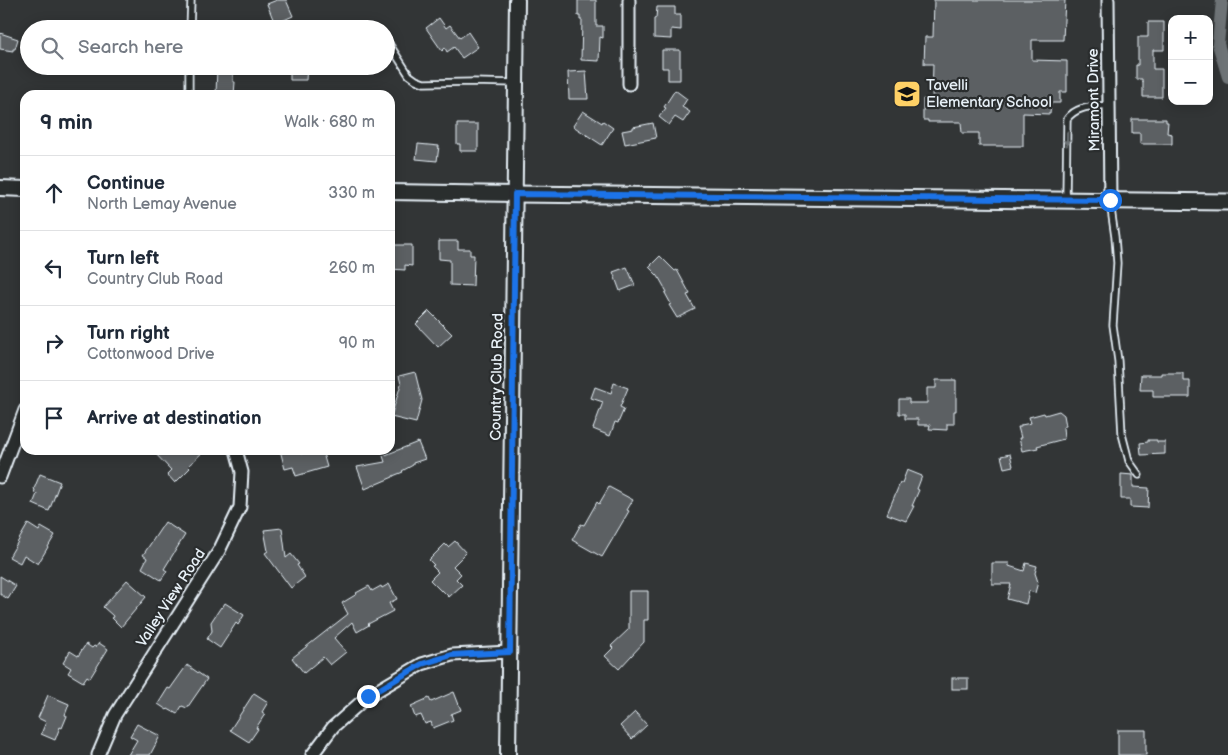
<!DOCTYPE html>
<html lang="en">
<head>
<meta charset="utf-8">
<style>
	:root { --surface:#fff; --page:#f6f6f7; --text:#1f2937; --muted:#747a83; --line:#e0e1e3 }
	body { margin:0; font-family:"Balsamiq Sans",sans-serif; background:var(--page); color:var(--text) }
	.controls { position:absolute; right:15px; top:15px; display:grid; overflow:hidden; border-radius:10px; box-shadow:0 2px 12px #0003 }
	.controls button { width:45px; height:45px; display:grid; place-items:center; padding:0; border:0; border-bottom:1px solid var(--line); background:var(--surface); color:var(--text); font:25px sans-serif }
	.stop { position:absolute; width:15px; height:15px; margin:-11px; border:4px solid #1a73e8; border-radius:50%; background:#fff }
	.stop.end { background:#1a73e8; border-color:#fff; box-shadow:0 1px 5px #0008 }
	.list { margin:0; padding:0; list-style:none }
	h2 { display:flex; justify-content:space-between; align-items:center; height:65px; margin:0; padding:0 20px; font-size:21px }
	h2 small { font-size:16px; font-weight:400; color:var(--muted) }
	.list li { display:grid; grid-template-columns:32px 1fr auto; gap:15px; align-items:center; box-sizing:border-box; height:75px; padding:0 20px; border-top:1px solid var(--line) }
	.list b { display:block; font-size:19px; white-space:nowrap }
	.list p { margin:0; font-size:16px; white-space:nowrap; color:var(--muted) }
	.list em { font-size:16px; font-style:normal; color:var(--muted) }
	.icon { flex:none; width:28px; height:28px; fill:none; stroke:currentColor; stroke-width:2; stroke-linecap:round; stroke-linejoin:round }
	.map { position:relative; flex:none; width:1228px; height:755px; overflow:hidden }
	.search { position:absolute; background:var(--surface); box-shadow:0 2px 12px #0003; left:20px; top:20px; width:375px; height:55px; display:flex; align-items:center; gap:12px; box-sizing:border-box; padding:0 18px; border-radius:28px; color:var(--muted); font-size:19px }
	.panel { position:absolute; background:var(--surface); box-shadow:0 2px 12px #0003; left:20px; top:90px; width:375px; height:365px; border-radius:15px }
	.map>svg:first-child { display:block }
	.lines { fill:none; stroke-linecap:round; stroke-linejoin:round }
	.canal { stroke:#6e7376; stroke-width:12 }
	.building { fill:#5c6063; stroke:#e8f1f8 }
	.service-casing { stroke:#e8f1f8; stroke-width:9 }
	.minor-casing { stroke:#e8f1f8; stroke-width:15 }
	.tertiary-casing { stroke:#e8f1f8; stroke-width:18 }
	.secondary-casing { stroke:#e8f1f8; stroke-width:19 }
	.service { stroke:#2a2d2e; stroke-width:5.5 }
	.minor { stroke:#2a2d2e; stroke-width:11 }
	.tertiary { stroke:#2a2d2e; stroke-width:14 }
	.secondary { stroke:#2a2d2e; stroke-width:15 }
	.oneway { fill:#6c7275 }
	.route { stroke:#1a73e8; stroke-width:6 }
	.labels { text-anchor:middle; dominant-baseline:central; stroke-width:4.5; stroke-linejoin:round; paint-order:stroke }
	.poi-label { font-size:15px; fill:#e8f1f8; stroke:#2a2d2e; text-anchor:start }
	.street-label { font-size:15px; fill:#e8f1f8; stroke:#2a2d2e }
</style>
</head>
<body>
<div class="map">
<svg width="1228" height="755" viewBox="0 0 1228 755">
	<rect width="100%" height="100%" fill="#323536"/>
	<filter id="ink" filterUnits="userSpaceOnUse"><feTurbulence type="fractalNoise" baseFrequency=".02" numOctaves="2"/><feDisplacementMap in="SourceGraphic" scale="10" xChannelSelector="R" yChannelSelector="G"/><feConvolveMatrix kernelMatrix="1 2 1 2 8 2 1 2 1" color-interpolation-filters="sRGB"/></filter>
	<g filter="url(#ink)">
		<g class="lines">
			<path class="canal" d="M 1222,0 L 1218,44 L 1228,77"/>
		</g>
		<g class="building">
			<path d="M 277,0 L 286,0 L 293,16 L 275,24 L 267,4 Z"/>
			<path d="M 578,0 L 596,0 L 596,26 L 603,26 L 603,38 L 600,37 L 599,61 L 581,60 L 582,20 L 580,20 L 580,16 L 578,16 Z"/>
			<path d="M 934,0 L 1065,0 L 1063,40 L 1032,40 L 1032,60 L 1067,61 L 1067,92 L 1060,92 L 1060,103 L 1051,103 L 1050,114 L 1023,113 L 1023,146 L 979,146 L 979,133 L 962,133 L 961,122 L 928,122 L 928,120 L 923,120 L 923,99 L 932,99 L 933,64 L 924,64 L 925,37 L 933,37 Z"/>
			<path d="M 657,7 L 675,7 L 675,15 L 681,15 L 681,30 L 671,29 L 671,39 L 654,38 L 654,19 L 656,18 Z"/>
			<path d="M 439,18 L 446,28 L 450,25 L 460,38 L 468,32 L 478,47 L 462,58 L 454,47 L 447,52 L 445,48 L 442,51 L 426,28 Z"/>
			<path d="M 1148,22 L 1164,22 L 1164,50 L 1153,50 L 1153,69 L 1162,69 L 1162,97 L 1143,97 L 1143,82 L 1142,82 L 1142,79 L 1136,79 L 1136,65 L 1138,65 L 1138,37 L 1148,37 Z"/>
			<path d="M 0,33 L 18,39 L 15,49 L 13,49 L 13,51 L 0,49 Z"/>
			<path d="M 662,50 L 680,50 L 680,80 L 668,80 L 668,68 L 662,68 Z"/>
			<path d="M 290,66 L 307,66 L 306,80 L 290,80 Z"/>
			<path d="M 217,67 L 233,67 L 233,82 L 235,82 L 234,95 L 216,95 Z"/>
			<path d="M 586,71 L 588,99 L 569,99 L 568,72 Z"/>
			<path d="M 675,90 L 687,99 L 682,107 L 690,112 L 683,122 L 675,117 L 669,125 L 659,117 L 666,108 L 664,107 Z"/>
			<path d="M 583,111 L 602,123 L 603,121 L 613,128 L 602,145 L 573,126 Z"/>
			<path d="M 1132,119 L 1166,119 L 1166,122 L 1168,122 L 1167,133 L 1172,134 L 1172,144 L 1140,144 L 1140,133 L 1132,133 Z"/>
			<path d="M 653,123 L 656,138 L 625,144 L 622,131 L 633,129 L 633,127 Z"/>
			<path d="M 457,124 L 478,124 L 478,151 L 460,151 L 460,144 L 457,144 Z"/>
			<path d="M 418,144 L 439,146 L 437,161 L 416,159 Z"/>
			<path d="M 439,241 L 458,241 L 458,249 L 470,249 L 470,255 L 474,255 L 473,286 L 450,285 L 450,260 L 439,259 Z"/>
			<path d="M 390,245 L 412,245 L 412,266 L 405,265 L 405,270 L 390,269 Z"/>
			<path d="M 660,256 L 675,271 L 677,270 L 690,294 L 687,295 L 695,309 L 677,318 L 669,305 L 671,304 L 665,293 L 667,292 L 658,276 L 649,267 Z"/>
			<path d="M 627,267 L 635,285 L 620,291 L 613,272 Z"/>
			<path d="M 429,311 L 452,334 L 438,347 L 416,324 Z"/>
			<path d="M 415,372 L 422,400 L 416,423 L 391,417 L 401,384 L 399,376 Z"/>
			<path d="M 1161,373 L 1183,373 L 1183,381 L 1190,381 L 1190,397 L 1153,397 L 1153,390 L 1140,390 L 1141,375 L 1161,375 Z"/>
			<path d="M 936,380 L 956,380 L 956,411 L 954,411 L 954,424 L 947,424 L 947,430 L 929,429 L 930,425 L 918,425 L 918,419 L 905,419 L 905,414 L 899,414 L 899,399 L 909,399 L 909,403 L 927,403 L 927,388 L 936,388 Z"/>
			<path d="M 614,383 L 628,388 L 620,407 L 624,409 L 618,423 L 615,422 L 610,436 L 593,429 L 603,402 L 591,398 L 595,387 L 611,393 Z"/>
			<path d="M 1059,411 L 1064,415 L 1066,426 L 1063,427 L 1064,439 L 1037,446 L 1038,448 L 1022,451 L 1019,438 L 1021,438 L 1018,427 L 1021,427 L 1021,425 L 1031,423 L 1029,417 L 1044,413 L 1045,415 Z"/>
			<path d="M 1148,440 L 1157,440 L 1157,442 L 1165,442 L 1165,454 L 1141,455 L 1140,443 L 1148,442 Z"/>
			<path d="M 418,442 L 425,459 L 413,463 L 413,465 L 402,471 L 403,472 L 393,476 L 393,477 L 365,489 L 357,467 L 385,462 L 383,456 Z"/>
			<path d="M 152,450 L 205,450 L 188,466 L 190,468 L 175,483 L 167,474 L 171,470 Z"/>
			<path d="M 280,450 L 299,450 L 301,454 L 313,450 L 322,450 L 327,467 L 296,476 L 293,467 L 285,469 Z"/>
			<path d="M 1010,454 L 1013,466 L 1004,468 L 1001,456 Z"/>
			<path d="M 907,470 L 922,476 L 917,489 L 919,490 L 912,506 L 914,506 L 906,521 L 887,514 L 900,483 L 902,483 Z"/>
			<path d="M 40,474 L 60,482 L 49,511 L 33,504 L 37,494 L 34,493 L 35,490 L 34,489 Z"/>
			<path d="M 1121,474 L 1133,475 L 1133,487 L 1149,488 L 1148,508 L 1130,507 L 1130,499 L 1121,499 Z"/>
			<path d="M 609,487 L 633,500 L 627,510 L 629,511 L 602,557 L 572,540 L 581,524 L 584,525 L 597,502 L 599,504 Z"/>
			<path d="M 165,522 L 185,535 L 164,569 L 167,571 L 161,580 L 142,568 L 147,558 L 143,555 Z"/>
			<path d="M 28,524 L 39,531 L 41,527 L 55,535 L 38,564 L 24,555 L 20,563 L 9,557 Z"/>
			<path d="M 282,528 L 286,558 L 291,554 L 299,564 L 297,565 L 305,577 L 291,588 L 265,553 L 268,551 L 264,530 Z"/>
			<path d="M 455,541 L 466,553 L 453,566 L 461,574 L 456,579 L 462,585 L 449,597 L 442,590 L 441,591 L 430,580 L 438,572 L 432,566 L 434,565 L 429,560 L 445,544 L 448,547 Z"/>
			<path d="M 992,563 L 1009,563 L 1009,566 L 1024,571 L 1026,563 L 1037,566 L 1035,573 L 1038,582 L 1035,593 L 1029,591 L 1026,604 L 1007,599 L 1011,584 L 992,584 Z"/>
			<path d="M 0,576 L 16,586 L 8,599 L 0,594 Z"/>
			<path d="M 127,580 L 146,597 L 121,627 L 112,618 L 113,616 L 103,607 Z"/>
			<path d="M 389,584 L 397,599 L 389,603 L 393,611 L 368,624 L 369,625 L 357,632 L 352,622 L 334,638 L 346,652 L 330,665 L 323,657 L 304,673 L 292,658 L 348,614 L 342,603 L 357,594 L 356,593 L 369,586 L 372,591 L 381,586 L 382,588 Z"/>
			<path d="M 629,591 L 648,591 L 648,620 L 644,620 L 644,642 L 619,669 L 605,656 L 613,648 L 611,646 L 629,629 Z"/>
			<path d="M 225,603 L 244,615 L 238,625 L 236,623 L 220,648 L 207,639 L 212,631 L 211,622 L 221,607 L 222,608 Z"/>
			<path d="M 99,643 L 108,649 L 90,678 L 87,676 L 83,682 L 68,673 L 71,668 L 63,663 L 70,651 L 78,656 L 86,644 L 92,648 L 94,646 L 96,647 Z"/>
			<path d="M 187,665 L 207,679 L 187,708 L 182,706 L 177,714 L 168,709 L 167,710 L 158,704 L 168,688 L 170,689 Z"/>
			<rect x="952" y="678" width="16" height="11"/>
			<path d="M 454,692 L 461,710 L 451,714 L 453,720 L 433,728 L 431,722 L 425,724 L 421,715 L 415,717 L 411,706 L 429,698 L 431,702 Z"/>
			<path d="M 254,693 L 268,702 L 262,712 L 265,714 L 256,728 L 258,729 L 249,742 L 230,730 Z"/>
			<path d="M 48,695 L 69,704 L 65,715 L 67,716 L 62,728 L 60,727 L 55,740 L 41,734 L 46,722 L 38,718 Z"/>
			<path d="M 635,712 L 647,725 L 632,739 L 620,726 Z"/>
			<path d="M 137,724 L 160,736 L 150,755 L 128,755 L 137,740 L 130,736 Z"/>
			<rect x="1118" y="730" width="28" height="25"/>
		</g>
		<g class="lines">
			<defs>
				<g id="service">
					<path d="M 190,29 L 191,1"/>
					<path d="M 386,39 L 409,75 L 416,80 L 424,83 L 473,82 L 516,83"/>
					<path d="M 189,95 L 189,66"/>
					<path d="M 1066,200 L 1067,119 C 1077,105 1094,107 1109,105"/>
					<path d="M 1110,202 L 1115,237 L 1117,263 L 1113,325 L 1118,361 L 1122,434 L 1129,461 L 1139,475"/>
				</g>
				<g id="minor">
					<path d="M 1108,0 L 1110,200"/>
					<path d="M 629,84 L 629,0"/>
					<path d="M 0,477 L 25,410"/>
					<path d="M 98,755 L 115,715 L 219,551 L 240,507 L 242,472 L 236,450"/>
					<path d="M 312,755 L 333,727 L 368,696 L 422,664 L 452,655 L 509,652"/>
				</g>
				<g id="tertiary">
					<path d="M 0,188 L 25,189"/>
					<path d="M 390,192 L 515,194"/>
					<path d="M 508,755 L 517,0"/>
				</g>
				<path id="secondary" d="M 515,194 L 1228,202"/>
			</defs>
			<use href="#service" class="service-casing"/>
			<use href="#minor" class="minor-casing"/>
			<use href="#tertiary" class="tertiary-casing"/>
			<use href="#secondary" class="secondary-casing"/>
			<use href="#service" class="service"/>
			<use href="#minor" class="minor"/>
			<use href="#tertiary" class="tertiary"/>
			<use href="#secondary" class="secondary"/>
		</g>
		<defs><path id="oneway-solid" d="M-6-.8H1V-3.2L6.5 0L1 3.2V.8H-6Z" transform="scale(1.25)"/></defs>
		<use class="oneway" href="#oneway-solid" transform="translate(1067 139) rotate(91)"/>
	</g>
	<g class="lines" filter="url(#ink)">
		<path class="route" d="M 368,696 L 422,664 L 452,655 L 510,652 L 515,194 L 1110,200"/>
	</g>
	<defs>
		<symbol id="school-square" viewBox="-11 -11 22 22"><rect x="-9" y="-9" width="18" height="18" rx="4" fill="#ffd166" stroke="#2a2d2e"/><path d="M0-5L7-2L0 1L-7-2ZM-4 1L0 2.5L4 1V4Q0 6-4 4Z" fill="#111"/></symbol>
	</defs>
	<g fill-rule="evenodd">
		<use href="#school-square" x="891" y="78" width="32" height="32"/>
	</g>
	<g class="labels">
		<g class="poi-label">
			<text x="926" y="85">Tavelli<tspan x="926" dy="17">Elementary School</tspan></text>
		</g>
		<g class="street-label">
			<text transform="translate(1094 100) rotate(-91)">Miramont Drive</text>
			<text transform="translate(497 377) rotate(-89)">Country Club Road</text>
			<text transform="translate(171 598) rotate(-57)">Valley View Road</text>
		</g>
	</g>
</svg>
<div class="controls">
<button>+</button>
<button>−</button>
</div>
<div class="stop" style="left:1110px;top:200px"></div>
<div class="stop end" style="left:368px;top:696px"></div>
<div class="search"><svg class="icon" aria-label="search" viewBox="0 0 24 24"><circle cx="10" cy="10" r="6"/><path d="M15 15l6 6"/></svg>Search here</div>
<section class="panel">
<h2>9 min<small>Walk · 680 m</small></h2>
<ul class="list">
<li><svg class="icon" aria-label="ahead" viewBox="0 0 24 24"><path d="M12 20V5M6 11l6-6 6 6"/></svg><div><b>Continue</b><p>North Lemay Avenue</p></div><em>330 m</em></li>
<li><svg class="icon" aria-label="left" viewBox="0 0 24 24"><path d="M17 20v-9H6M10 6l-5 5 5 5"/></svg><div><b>Turn left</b><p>Country Club Road</p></div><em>260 m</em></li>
<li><svg class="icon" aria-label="right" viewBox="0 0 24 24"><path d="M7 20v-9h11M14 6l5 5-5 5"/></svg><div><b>Turn right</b><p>Cottonwood Drive</p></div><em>90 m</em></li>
<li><svg class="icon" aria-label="arrive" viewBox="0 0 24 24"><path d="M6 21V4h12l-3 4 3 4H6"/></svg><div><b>Arrive at destination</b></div></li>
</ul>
</section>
</div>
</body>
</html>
